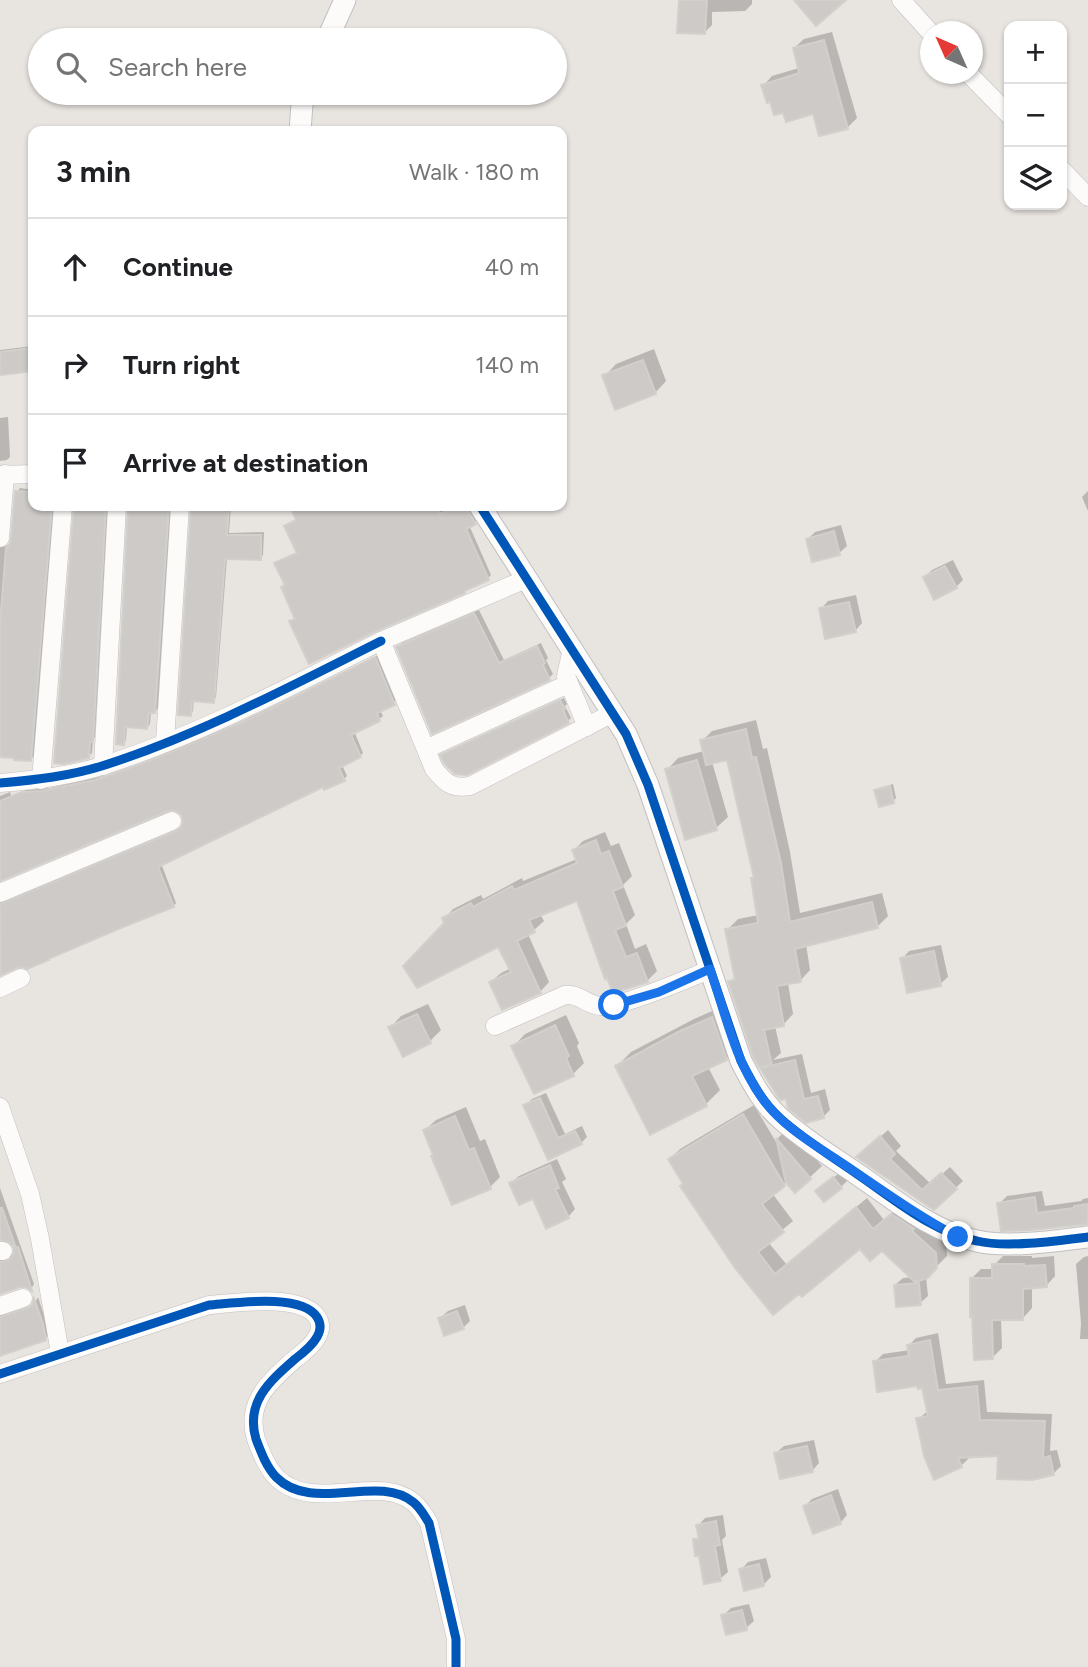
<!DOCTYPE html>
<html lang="en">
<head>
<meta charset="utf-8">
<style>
	:root { --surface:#fff; --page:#f6f6f6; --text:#202124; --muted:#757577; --line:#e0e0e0 }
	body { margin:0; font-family:Figtree,sans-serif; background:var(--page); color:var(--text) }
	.controls { position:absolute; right:21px; top:21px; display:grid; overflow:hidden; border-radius:14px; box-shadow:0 2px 5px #0004 }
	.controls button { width:63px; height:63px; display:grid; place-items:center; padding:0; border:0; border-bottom:2px solid var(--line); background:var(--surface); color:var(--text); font:35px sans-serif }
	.compass { position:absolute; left:920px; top:21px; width:63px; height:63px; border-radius:50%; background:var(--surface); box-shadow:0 2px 5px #0004; rotate:315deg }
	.stop { position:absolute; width:21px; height:21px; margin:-16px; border:5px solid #1a73e8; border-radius:50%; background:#fff }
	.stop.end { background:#1a73e8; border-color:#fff; box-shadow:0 2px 7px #0008 }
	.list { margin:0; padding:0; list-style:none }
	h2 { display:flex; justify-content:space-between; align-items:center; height:91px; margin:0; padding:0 28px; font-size:30px }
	h2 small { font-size:23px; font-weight:400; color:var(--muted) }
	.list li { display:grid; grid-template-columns:46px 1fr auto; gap:21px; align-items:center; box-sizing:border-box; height:98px; padding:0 28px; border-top:2px solid var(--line) }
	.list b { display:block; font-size:26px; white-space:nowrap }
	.list em { font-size:23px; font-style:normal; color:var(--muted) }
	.icon { flex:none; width:38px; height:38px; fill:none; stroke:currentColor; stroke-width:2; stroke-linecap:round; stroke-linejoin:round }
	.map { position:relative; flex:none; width:1088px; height:1667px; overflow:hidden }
	.search { position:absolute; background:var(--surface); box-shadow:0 2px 5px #0004; left:28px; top:28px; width:539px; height:77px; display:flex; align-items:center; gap:18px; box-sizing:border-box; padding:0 24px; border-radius:38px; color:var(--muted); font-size:26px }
	.panel { position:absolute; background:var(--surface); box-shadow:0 2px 5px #0004; left:28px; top:126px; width:539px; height:385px; border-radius:14px }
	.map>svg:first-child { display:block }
	.shadow { fill:#0003 }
	.building { fill:#cdcac7; stroke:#d3d0cc; stroke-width:2 }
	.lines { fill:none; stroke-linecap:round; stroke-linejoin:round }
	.minor-casing { stroke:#c1c0c1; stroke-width:19 }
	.tertiary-casing { stroke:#c1c0c1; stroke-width:23 }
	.minor { stroke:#fcfbfa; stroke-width:18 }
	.tertiary { stroke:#fcfbfa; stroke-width:21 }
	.cycleway-casing { stroke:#fff; stroke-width:13 }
	.cycleway { stroke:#0057b8; stroke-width:9 }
	.route { stroke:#1a73e8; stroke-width:9 }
</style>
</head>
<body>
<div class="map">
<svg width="1088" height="1667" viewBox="0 0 1088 1667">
	<rect width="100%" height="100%" fill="#e8e4e0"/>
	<g class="shadow">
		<path d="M 681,0 L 752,0 L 752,4 L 745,11 L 712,12 L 712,25 L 704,33 Z"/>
		<path d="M 832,32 L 857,118 L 848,127 L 820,134 L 815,112 L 784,110 L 763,86 L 772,76 L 799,68 L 794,48 L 804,39 Z"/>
		<path d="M 33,346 L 33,369 L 0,373 L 0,350 Z"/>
		<path d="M 654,349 L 666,381 L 655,393 L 605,376 L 616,364 Z"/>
		<path d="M 8,417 L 10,457 L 7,460 L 0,461 L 0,418 Z"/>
		<path d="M 33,448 L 33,462 L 29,461 L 28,453 Z"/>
		<path d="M 20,488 L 33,490 L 33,506 L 54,506 L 34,756 L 30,760 L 0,755 L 0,545 L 4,547 L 11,543 L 17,492 Z"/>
		<path d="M 1088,491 L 1088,511 L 1082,497 Z"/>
		<path d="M 76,506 L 108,506 L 95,737 L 93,740 L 92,753 L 88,756 L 56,761 Z"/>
		<path d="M 130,506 L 171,506 L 158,708 L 155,712 L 151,711 L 150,724 L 147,727 L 127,725 L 126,740 L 123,743 L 117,742 Z"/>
		<path d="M 193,506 L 231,506 L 229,533 L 264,532 L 263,555 L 260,558 L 227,558 L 216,697 L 213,701 L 194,699 L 193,711 L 190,714 L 180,713 Z"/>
		<path d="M 292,506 L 441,506 L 444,512 L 457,506 L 471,506 L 479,519 L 469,525 L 491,575 L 488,578 L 291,622 L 295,618 L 286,584 L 277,564 L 280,560 L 298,552 L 286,526 L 297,519 Z"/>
		<path d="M 841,525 L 847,546 L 839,553 L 808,539 L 815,532 Z"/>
		<path d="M 953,560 L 963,580 L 956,587 L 925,577 L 932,570 Z"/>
		<path d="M 856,595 L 862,623 L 855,631 L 821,609 L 828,601 Z"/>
		<path d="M 479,610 L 504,660 L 541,643 L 548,658 L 546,660 L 553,674 L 549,678 L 433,732 L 398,647 L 402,643 Z"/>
		<path d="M 379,655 L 397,700 L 380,710 L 383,716 L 379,719 L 354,731 L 363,753 L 360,756 L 342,765 L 347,776 L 344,779 L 324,784 L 161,863 L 176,903 L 173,906 L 16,966 L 0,973 L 0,900 L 9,901 L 182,829 L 184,817 L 173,808 L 0,879 L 0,796 L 10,792 L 11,796 L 26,790 L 50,788 L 112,774 L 149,761 L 220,732 Z"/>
		<path d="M 564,698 L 567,704 L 565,706 L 571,718 L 568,721 L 443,755 L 446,752 Z"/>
		<path d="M 756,720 L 763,749 L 767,748 L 790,852 L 800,913 L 882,893 L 888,916 L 877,927 L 806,944 L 810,970 L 800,981 L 788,983 L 793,1014 L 783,1025 L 775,1026 L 781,1053 L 773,1060 L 802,1054 L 811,1093 L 825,1089 L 830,1110 L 823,1117 L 787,1097 L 762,1068 L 766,1064 L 730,982 L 736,976 L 727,930 L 738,919 L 759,915 L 753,879 L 755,876 L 728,758 L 712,762 L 728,817 L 716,828 L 667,770 L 678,758 L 704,751 L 702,741 L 712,731 Z"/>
		<path d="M 893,784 L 896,798 L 893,801 L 876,791 L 880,788 Z"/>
		<path d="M 605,832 L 611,846 L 619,843 L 632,876 L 623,885 L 635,915 L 626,924 L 635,949 L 646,944 L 657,971 L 647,981 L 614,991 L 578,899 L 540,914 L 544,921 L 534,930 L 528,934 L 549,982 L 540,992 L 491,982 L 501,973 L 511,968 L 499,944 L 446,924 L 444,919 L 453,909 L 481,895 L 483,899 L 522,878 L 523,881 L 577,859 L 574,850 L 583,841 Z"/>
		<path d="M 941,945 L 948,977 L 940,984 L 902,959 L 909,951 Z"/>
		<path d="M 428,1004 L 441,1030 L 430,1041 L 390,1028 L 401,1016 Z"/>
		<path d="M 726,1005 L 740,1045 L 726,1059 L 708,1067 L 720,1090 L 706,1104 L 651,1133 L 617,1066 L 631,1052 L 694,1019 Z"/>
		<path d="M 566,1015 L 579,1043 L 577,1046 L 584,1063 L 573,1074 L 514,1046 L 525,1034 Z"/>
		<path d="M 546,1093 L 565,1134 L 582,1126 L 587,1137 L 581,1143 L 549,1157 L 525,1106 L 532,1099 Z"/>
		<path d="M 754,1105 L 779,1147 L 778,1138 L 788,1128 L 822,1166 L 795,1191 L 787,1181 L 772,1193 L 793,1221 L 768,1242 L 787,1265 L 867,1198 L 884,1220 L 902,1204 L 946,1242 L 947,1256 L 926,1277 L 928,1296 L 920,1303 L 895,1285 L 903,1278 L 913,1277 L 882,1249 L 860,1246 L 774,1312 L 685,1184 L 670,1159 L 680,1149 Z"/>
		<path d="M 466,1107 L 480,1141 L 485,1139 L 500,1177 L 490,1187 L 435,1155 L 425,1130 L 436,1120 Z"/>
		<path d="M 888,1130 L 901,1146 L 896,1151 L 931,1184 L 950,1167 L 963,1181 L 934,1208 L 865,1150 Z"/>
		<path d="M 557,1159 L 566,1179 L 562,1182 L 575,1209 L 568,1217 L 511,1183 L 519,1176 Z"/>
		<path d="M 846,1167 L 852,1176 L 841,1187 L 818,1191 Z"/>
		<path d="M 0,1188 L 34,1284 L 31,1289 L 26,1285 L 0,1292 L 0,1258 L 8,1260 L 15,1256 L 16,1250 L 10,1240 L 0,1238 Z"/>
		<path d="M 1042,1191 L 1045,1206 L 1081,1201 L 1083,1199 L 1088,1198 L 1088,1222 L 1031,1228 L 999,1204 L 1007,1196 Z"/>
		<path d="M 1003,1256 L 1032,1256 L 1032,1258 L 1054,1256 L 1055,1276 L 1046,1286 L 1032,1287 L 1032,1308 L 1023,1318 L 1001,1318 L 1002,1348 L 992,1358 L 972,1278 L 981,1269 L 994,1269 L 994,1265 Z"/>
		<path d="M 1088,1256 L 1088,1339 L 1080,1339 L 1081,1323 L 1076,1264 L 1084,1257 Z"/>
		<path d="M 38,1297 L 46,1321 L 49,1335 L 45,1338 L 0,1355 L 0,1314 L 8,1314 L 34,1305 Z"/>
		<path d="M 465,1305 L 470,1321 L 463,1328 L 440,1318 L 448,1311 Z"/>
		<path d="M 938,1333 L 946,1384 L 984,1380 L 987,1412 L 1052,1414 L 1050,1451 L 1057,1450 L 1061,1466 L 1053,1474 L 1000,1455 L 968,1456 L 969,1458 L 961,1466 L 918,1419 L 928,1411 L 924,1386 L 875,1362 L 883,1354 L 910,1350 L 909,1345 L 916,1338 Z"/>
		<path d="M 814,1440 L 819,1463 L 812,1471 L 776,1453 L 784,1446 Z"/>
		<path d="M 838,1489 L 847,1515 L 840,1523 L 805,1506 L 812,1499 Z"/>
		<path d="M 723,1515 L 726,1536 L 722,1540 L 728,1572 L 720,1579 L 700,1554 L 695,1540 L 700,1535 L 698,1526 L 705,1518 Z"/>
		<path d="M 766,1558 L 771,1577 L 763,1585 L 741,1570 L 748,1562 Z"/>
		<path d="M 749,1604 L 754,1621 L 746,1628 L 723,1616 L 731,1608 Z"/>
	</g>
	<g class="building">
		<path d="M 679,0 L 707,0 L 705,34 L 677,33 Z"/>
		<path d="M 794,0 L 846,0 L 816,26 Z"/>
		<path d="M 824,40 L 848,129 L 819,136 L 813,114 L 786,122 L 783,113 L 774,115 L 770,102 L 767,103 L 761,85 L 799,73 L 793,48 Z"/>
		<path d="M 33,348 L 33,371 L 0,375 L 0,352 Z"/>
		<path d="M 643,360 L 656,394 L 615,410 L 602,375 Z"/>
		<path d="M 15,491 L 31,492 L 30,506 L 52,506 L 31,761 L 14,760 L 14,758 L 0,757 L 0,624 L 6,548 L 10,544 L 11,539 Z"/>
		<path d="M 74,506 L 106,506 L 93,742 L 90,742 L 89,758 L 64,764 L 54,763 Z"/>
		<path d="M 128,506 L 169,506 L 155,713 L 149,713 L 147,729 L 125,727 L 124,745 L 116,744 Z"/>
		<path d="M 191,506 L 229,506 L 227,535 L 261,535 L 261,560 L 225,559 L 214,703 L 192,701 L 191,716 L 178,715 Z"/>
		<path d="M 290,506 L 436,506 L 440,514 L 459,506 L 467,506 L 469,513 L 476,524 L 466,529 L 489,580 L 464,591 L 465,593 L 376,631 L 309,664 L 289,621 L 295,619 L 281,587 L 285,585 L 274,563 L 297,553 L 284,526 L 296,520 Z"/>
		<path d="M 834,531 L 840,555 L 812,562 L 806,539 Z"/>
		<path d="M 945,566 L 957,588 L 934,600 L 923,577 Z"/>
		<path d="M 849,602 L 856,632 L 825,639 L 819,608 Z"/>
		<path d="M 474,613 L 499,663 L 537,646 L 545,663 L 543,665 L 550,680 L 432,734 L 396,647 Z"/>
		<path d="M 375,657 L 395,705 L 377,713 L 380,721 L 351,735 L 361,757 L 339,768 L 345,781 L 324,790 L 323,787 L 158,867 L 174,907 L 123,927 L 48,959 L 49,960 L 27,969 L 23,967 L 17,968 L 1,975 L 0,904 L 176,831 L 181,827 L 183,822 L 182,816 L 178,812 L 173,810 L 168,811 L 0,881 L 0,801 L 22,792 L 41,791 L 95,780 L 144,763 L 250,719 Z"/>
		<path d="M 560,700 L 565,709 L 563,710 L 569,723 L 467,775 L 455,774 L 444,763 L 440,755 Z"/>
		<path d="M 746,729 L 752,758 L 756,757 L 781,863 L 790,922 L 872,902 L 878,928 L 795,949 L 801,982 L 777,986 L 784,1026 L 764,1030 L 772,1065 L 759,1067 L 753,1056 L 728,981 L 735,980 L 725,929 L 758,923 L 751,878 L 754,878 L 727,760 L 706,765 L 700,740 Z"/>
		<path d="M 697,760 L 717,830 L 685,840 L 665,769 Z"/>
		<path d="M 890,786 L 894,803 L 879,807 L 874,790 Z"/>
		<path d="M 596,840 L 601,854 L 609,851 L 623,887 L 613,891 L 626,926 L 615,930 L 626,957 L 637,953 L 648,982 L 613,993 L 607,978 L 605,979 L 577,901 L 529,920 L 535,932 L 517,941 L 541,993 L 502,1010 L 489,982 L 511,972 L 498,947 L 417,988 L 403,966 L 444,923 L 442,918 L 471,903 L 473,907 L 512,886 L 514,890 L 577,863 L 572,850 Z"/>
		<path d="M 934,951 L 941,986 L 907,993 L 900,958 Z"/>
		<path d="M 417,1014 L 431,1043 L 403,1057 L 388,1027 Z"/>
		<path d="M 712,1017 L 727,1060 L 692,1076 L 707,1106 L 650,1135 L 615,1066 L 678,1032 Z"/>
		<path d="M 555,1025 L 569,1056 L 566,1058 L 574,1076 L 534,1094 L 511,1046 Z"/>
		<path d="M 795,1060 L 804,1099 L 818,1096 L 824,1118 L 806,1123 L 788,1108 L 786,1099 L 781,1100 L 778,1097 L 760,1068 Z"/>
		<path d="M 540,1098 L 558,1138 L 575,1131 L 582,1144 L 548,1160 L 523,1105 Z"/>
		<path d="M 743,1114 L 785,1186 L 762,1204 L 784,1232 L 758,1252 L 775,1274 L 856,1207 L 873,1229 L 891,1214 L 914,1229 L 912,1231 L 936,1253 L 937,1268 L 928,1278 L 915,1282 L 882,1251 L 870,1261 L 860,1249 L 802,1297 L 799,1294 L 773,1315 L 735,1268 L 680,1186 L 683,1184 L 668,1159 Z"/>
		<path d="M 455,1116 L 469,1150 L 474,1148 L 491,1189 L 452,1205 L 431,1156 L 433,1155 L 423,1130 Z"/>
		<path d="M 880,1136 L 895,1154 L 890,1159 L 922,1190 L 941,1173 L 957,1189 L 934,1210 L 856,1157 Z"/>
		<path d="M 776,1138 L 811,1179 L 795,1193 L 786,1183 Z"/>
		<path d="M 550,1165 L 559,1188 L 555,1189 L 569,1218 L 546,1229 L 533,1199 L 519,1205 L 509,1183 Z"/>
		<path d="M 833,1177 L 842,1188 L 824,1202 L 815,1191 Z"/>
		<path d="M 1035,1197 L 1037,1213 L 1074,1208 L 1074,1206 L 1088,1204 L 1088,1224 L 1031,1230 L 1001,1231 L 997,1203 Z"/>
		<path d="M 0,1208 L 2,1208 L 16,1248 L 18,1247 L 32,1291 L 26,1287 L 20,1287 L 0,1294 L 0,1262 L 9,1260 L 14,1252 L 13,1246 L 9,1242 L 0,1240 Z"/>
		<path d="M 992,1264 L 1024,1264 L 1024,1266 L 1045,1265 L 1047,1287 L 1023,1289 L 1023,1320 L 992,1320 L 993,1359 L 974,1360 L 972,1317 L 970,1317 L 970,1278 L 992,1278 Z"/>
		<path d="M 919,1283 L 921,1305 L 896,1307 L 894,1285 Z"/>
		<path d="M 34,1298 L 43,1324 L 46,1340 L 0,1356 L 0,1317 L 27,1308 L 32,1305 Z"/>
		<path d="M 457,1311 L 464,1329 L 444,1336 L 438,1318 Z"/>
		<path d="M 930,1340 L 938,1390 L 977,1386 L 980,1420 L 1045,1421 L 1043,1458 L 1050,1456 L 1054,1475 L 1032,1480 L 997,1479 L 998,1456 L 958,1458 L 962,1467 L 934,1480 L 924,1456 L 916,1418 L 928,1416 L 922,1388 L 918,1389 L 917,1386 L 877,1392 L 873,1361 L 909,1356 L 907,1345 Z"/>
		<path d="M 807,1446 L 813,1472 L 780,1479 L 774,1453 Z"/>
		<path d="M 831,1495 L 841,1524 L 813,1534 L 803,1506 Z"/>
		<path d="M 716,1521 L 720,1545 L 715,1546 L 721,1581 L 704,1584 L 699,1556 L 695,1556 L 693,1539 L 699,1539 L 696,1525 Z"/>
		<path d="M 759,1564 L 764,1586 L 744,1591 L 739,1569 Z"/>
		<path d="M 742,1610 L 747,1630 L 726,1635 L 721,1615 Z"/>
	</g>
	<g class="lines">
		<defs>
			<g id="minor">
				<path d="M 901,0 L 930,32"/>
				<path d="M 969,74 L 1009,115"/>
				<path d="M 1062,170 L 1088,197"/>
				<path d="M 0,475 L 33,474"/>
				<path d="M 0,538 L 5,474"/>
				<path d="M 526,579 L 381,641 L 434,769 C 446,783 451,789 470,786 L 613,713"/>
				<path d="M 572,649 L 566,676 L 587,727"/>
				<path d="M 165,742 L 180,506"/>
				<path d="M 426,749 L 568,684"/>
				<path d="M 103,766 L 117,506"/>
				<path d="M 41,780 L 63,506"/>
				<path d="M 0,783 C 35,780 71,776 105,765 C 201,734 291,686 381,641"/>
				<path d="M 0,893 L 172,821"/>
				<path d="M 0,988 L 21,978"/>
				<path d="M 495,1026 L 565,995 C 579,993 588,1006 601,1006 C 610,1007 620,1003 628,1001 C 657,992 683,981 711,969"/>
				<path d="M 0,1107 L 30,1194 L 40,1239 L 60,1353"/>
				<path d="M 0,1251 L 3,1251"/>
				<path d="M 0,1306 L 23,1298"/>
				<path d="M 0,1374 L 209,1305 C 235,1303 301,1293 317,1317 C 321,1323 321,1330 317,1337 C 312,1346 303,1353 295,1359 C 270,1381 245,1402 256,1439 C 261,1452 266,1466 276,1477 C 312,1514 378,1473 413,1502 C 420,1507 424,1515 429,1523 L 456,1639 L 456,1667"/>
			</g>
			<g id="tertiary">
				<path d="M 327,40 L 345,0"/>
				<path d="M 300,131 L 302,104 L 306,93"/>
				<path d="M 480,506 L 626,734 L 648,785 L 741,1061 C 752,1082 762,1102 780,1118 C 803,1139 831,1156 857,1174 C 894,1199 932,1232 977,1241 C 1006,1248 1057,1241 1088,1237"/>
			</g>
		</defs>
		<use href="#minor" class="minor-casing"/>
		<use href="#tertiary" class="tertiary-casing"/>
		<use href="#minor" class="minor"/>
		<use href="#tertiary" class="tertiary"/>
		<defs>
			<g id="cycleway">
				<path d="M 480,506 L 626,734 L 648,785 L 741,1061 C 752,1082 762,1102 780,1118 C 803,1139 831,1156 857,1174 C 894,1199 932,1232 977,1241 C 1006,1248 1057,1241 1088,1237"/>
				<path d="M 0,783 C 35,780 71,776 105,765 C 201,734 291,686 381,641"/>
				<path d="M 0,1374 L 209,1305 C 235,1303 301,1293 317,1317 C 321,1323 321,1330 317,1337 C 312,1346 303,1353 295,1359 C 270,1381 245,1402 256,1439 C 261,1452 266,1466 276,1477 C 312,1514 378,1473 413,1502 C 420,1507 424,1515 429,1523 L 456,1639 L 456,1667"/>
			</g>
		</defs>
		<use href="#cycleway" class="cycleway-casing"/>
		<use href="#cycleway" class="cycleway"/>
	</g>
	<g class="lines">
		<path class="route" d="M 614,1005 L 659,992 L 710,969 C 725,1012 735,1061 762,1098 C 782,1127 817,1146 845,1165 C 882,1190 918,1216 958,1237"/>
	</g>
</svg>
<div class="controls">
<button>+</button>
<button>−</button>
<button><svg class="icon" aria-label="layers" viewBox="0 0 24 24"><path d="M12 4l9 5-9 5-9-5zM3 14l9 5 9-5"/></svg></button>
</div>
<svg class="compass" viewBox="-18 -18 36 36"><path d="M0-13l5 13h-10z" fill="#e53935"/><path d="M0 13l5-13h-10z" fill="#757577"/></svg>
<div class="stop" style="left:614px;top:1005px"></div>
<div class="stop end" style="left:958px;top:1237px"></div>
<div class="search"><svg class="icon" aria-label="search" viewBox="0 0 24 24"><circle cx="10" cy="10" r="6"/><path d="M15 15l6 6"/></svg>Search here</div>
<section class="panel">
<h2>3 min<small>Walk · 180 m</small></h2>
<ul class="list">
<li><svg class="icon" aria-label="ahead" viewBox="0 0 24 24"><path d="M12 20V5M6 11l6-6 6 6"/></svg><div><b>Continue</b></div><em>40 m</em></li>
<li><svg class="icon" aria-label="right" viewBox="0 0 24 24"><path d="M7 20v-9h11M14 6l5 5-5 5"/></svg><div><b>Turn right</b></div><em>140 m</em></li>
<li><svg class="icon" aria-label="arrive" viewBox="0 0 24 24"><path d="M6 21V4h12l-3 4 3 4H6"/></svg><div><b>Arrive at destination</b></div></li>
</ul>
</section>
</div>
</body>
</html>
